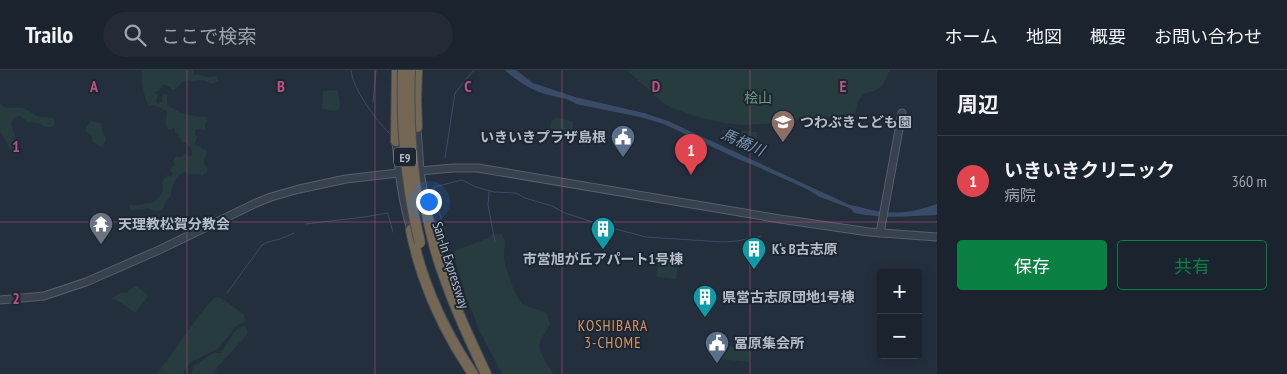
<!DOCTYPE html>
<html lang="ja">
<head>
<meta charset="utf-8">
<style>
	:root { --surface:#1b232e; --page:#242b36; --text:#f1f3f6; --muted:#a0a4aa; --line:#39404a; --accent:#0b8043 }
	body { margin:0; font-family:"PT Sans Narrow","Noto Sans JP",sans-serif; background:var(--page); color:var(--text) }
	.controls { position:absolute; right:15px; bottom:15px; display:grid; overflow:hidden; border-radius:5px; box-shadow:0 2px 12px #0003 }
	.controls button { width:45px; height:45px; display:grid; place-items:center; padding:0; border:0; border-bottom:1px solid var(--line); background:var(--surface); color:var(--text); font:25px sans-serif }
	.you { position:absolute; left:428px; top:131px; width:18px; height:18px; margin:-12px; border:4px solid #fff; border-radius:50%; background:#1a73e8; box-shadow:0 0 0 8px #1a73e833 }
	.badge { display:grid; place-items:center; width:32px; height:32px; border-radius:50%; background:var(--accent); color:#fff; font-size:16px; font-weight:700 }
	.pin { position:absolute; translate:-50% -41px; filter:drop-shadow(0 1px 2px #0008) }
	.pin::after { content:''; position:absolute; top:26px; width:18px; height:15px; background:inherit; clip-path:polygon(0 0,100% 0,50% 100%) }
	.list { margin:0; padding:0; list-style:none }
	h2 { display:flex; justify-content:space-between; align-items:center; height:65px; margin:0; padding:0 20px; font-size:21px }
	h2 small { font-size:16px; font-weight:400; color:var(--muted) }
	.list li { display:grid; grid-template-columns:32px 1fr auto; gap:15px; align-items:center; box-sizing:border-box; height:90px; padding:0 20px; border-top:1px solid var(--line) }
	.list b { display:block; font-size:19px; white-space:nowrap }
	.list p { margin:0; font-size:16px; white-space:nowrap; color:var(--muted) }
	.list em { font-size:16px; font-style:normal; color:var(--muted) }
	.actions { display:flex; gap:10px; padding:15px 20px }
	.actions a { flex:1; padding:11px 0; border:1px solid var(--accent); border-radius:5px; text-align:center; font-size:18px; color:var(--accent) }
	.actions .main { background:var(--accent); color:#fff }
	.icon { flex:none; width:28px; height:28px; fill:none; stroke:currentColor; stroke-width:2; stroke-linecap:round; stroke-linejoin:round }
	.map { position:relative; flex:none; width:937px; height:304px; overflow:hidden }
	header { display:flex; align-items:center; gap:30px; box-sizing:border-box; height:70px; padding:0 25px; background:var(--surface); border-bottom:1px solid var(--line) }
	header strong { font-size:24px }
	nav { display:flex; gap:28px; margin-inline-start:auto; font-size:18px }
	.search { width:350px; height:45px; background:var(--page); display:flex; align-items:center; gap:12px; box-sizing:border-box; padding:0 18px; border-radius:28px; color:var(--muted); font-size:19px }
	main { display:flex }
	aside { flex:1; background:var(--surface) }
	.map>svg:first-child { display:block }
	.green { fill:#263c3f }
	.water { fill:#394c67 }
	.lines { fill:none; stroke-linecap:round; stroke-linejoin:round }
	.stream { stroke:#394c67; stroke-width:1 }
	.tertiary-casing { stroke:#565f6c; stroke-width:9 }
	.motorway-casing { stroke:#434c59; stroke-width:12 }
	.tertiary { stroke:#38414e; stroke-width:7 }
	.motorway { stroke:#746855; stroke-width:10 }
	.motorway-bridge-casing { stroke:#434c59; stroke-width:12; stroke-linecap:butt }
	.motorway-bridge { stroke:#746855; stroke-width:10 }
	.grid { fill:none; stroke:#bd5182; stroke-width:1; stroke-opacity:0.55 }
	.labels { text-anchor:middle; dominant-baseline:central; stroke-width:4; stroke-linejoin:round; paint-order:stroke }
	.shield { fill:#1d2633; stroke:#878f9c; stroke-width:1 }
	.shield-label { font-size:12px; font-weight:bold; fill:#b4bcc9 }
	.park-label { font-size:14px; fill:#6b9a76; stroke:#1d2633 }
	.poi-label { font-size:14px; font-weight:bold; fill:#b4bcc9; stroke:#1d2633; text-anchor:start }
	.street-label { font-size:14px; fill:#b4bcc9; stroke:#1d2633 }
	.water-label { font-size:15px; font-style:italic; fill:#7c92b1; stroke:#1d2633 }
	.neighbourhood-label { font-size:15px; letter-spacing:1px; fill:#d59563; stroke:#1d2633 }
	.grid-label { font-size:16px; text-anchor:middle; font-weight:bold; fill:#bd5182; stroke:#1d2633; stroke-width:4; stroke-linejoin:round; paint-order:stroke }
</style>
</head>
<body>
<header>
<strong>Trailo</strong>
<div class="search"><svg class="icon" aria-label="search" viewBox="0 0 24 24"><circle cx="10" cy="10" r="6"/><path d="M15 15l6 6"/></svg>ここで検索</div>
<nav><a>ホーム</a><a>地図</a><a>概要</a><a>お問い合わせ</a></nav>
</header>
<main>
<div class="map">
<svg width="937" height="304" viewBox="0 0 937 304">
	<rect width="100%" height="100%" fill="#242f3e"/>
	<g class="green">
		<path d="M 142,0 L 193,0 L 194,4 C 200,4 205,8 211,7 C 213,7 215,6 217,6 L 218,11 C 210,17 207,9 199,10 C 198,10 196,11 195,11 C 192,11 189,10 187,10 C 181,11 179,18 173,20 L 166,15 L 163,15 L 158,21 L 154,22 L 158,25 L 156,31 L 158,34 L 162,32 L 163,23 L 167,25 L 167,35 L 181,43 L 200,47 L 207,47 L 208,49 L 205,54 L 205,60 L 198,59 L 195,61 L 195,65 L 198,67 L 194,74 L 201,77 L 203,79 L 207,80 L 206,85 L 203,92 L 208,100 L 206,103 L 202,106 L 200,104 L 188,104 L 185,102 C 176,105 171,116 171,125 L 166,131 L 164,137 L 162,140 L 155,141 L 147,138 L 143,140 L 138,139 L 134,141 L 130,139 L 129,137 L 131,135 C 138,137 145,132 152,133 C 160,127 165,122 162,112 L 167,105 L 171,107 L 173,104 L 170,100 L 175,94 L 173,92 L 176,86 L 181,87 L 185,84 L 190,87 L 192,84 L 192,80 L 187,74 L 181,71 L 182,69 L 178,67 L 179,64 L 175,62 L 175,58 L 169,60 C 163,55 167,47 167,41 L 154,35 L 149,36 C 143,26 141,11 142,0 Z"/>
		<path d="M 627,0 L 890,0 L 883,15 L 874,21 L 865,23 L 859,30 L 855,43 L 817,49 L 805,46 L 793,52 L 744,55 L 724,53 L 705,49 L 672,38 L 663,33 Z"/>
		<path d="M 336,20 L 337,20 C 339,26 341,33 339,39 L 334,41 L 322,39 L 323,21 Z"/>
		<path d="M 0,33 C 5,41 14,36 23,38 C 28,39 32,44 37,46 C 42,49 48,46 53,48 L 55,53 L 54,56 L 51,57 L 45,57 L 39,53 L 28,52 L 20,46 L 15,47 L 11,53 L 18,77 L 18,80 L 15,83 L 12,82 L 0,61 Z"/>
		<path d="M 556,48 L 560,48 L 573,52 L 571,69 C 556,67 546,69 552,50 Z"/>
		<path d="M 90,51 L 101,53 L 103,64 L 106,68 L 103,78 L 92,71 L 92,66 L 85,60 Z"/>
		<path d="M 725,60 L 757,62 L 756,83 L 724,67 L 722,63 L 722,61 Z"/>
		<path d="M 502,164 C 508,176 503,177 504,188 C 506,199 515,229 524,235 C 531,239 540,239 547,243 L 550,254 C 547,260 542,266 540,272 C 537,282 549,296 554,304 L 502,304 L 479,260 L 466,226 L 453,183 L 455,181 L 490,167 L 491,165 Z"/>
		<path d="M 658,190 L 678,193 L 676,209 L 656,207 Z"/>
		<path d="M 136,216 L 147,224 L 148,226 L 136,242 L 134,242 L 117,230 L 111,229 L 120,223 L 128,223 L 128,221 Z"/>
		<path d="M 215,227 L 221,228 L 241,242 L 244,244 L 245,251 L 236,256 L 219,278 L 191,292 L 182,304 L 157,304 L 201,243 Z"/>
		<path d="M 245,255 L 248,263 L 235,278 L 217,297 L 214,303 L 218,304 L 192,304 L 192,301 L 194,296 L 200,292 L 213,283 L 221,283 L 235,261 Z"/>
		<path d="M 710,274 L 751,279 L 749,292 L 709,288 Z"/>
	</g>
	<path class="water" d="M 505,0 L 516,0 L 533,13 L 575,27 L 644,43 L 668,51 L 850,135 C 859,136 868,140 877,141 C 899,145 917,141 937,134 L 937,145 C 909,146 882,149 854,143 L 851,139 L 847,137 L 820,127 L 807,119 L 751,94 L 740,90 L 664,54 L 640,47 L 576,34 C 567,27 553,27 542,23 C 528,18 516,10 505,0 Z"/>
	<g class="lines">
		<g class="stream">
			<path d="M 351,0 C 352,18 376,50 389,63"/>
			<path d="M 373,33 L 376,0"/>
			<path d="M 445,88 L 455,23 L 474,0"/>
			<path d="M 489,121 L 488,135 L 495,172"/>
			<path d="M 388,144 L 393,162"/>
			<path d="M 306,154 L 364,147 L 388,143"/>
			<path d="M 445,159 L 435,131 L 434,117 L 462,110 L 476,117 L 494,122 L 516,123 L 525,128 L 552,136 L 565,143 L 608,157 L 646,167 L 723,172 L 737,171 L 761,166"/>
			<path d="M 227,223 L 262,175 L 268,172 L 280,169 L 294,163"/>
		</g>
		<defs>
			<g id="tertiary">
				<path d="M 417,57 L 420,101 L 427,144"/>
				<path d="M 396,71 C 399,103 402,130 411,160"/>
				<path d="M 880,163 L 902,43"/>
				<path d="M 0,230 L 44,226 L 86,212 L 159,180 L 256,133 L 271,127 L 299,119 L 346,109 L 398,103 L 453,98 L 478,98 L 780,149 L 869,162 L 937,167"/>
			</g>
			<g id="motorway">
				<path d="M 417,57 L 416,29 L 417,0"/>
				<path d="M 396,71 L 397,0"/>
				<path d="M 427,144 C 431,163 435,182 442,200 C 454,236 470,270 486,304"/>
				<path d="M 411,160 C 414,175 418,190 423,205 C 435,240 452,273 473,304"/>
			</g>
		</defs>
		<use href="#tertiary" class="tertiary-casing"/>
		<use href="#motorway" class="motorway-casing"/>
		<use href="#tertiary" class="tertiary"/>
		<use href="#motorway" class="motorway"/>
		<defs>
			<g id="motorway-bridge">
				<path d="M 403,0 C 401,60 406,115 420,173"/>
				<path d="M 410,0 C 408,45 411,89 418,133"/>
			</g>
		</defs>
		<use href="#motorway-bridge" class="motorway-bridge-casing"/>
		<use href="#motorway-bridge" class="motorway-bridge"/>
	</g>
	<path class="grid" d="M 187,0 L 187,304M 375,0 L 375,304M 562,0 L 562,304M 750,0 L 750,304M 0,152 L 937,152"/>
	<defs>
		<symbol id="school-pin" viewBox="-11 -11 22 30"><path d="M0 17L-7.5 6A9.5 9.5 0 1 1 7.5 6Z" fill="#8d6e63" stroke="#1d2633"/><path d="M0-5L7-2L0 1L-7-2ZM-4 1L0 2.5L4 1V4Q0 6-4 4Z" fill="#fff"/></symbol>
		<symbol id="civic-pin" viewBox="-11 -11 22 30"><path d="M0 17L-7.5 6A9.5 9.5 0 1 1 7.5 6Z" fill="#5c6f8a" stroke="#1d2633"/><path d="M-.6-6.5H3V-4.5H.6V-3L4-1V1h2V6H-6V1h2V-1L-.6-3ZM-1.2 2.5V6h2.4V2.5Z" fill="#fff"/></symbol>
		<symbol id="temple-pin" viewBox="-11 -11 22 30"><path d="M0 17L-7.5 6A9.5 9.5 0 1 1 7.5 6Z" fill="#6b7280" stroke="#1d2633"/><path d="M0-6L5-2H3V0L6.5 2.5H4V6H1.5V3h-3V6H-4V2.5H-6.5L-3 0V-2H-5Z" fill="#fff"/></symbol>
		<symbol id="building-pin" viewBox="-11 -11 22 30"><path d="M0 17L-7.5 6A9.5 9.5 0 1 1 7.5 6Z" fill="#0f9aa8" stroke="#1d2633"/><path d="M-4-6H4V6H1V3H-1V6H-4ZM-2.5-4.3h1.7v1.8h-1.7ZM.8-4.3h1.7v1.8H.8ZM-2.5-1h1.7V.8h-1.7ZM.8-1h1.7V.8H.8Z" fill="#fff"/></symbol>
	</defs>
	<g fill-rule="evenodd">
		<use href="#school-pin" x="769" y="38" width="28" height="38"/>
		<use href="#civic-pin" x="609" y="53" width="28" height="38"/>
		<use href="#temple-pin" x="87" y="140" width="28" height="38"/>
		<use href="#building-pin" x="589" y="145" width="28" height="38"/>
		<use href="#building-pin" x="740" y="165" width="28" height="38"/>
		<use href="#building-pin" x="691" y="213" width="28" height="38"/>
		<use href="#civic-pin" x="703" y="259" width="28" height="38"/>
	</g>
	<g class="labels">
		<rect class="shield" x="394" y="77.5" width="22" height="19" rx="4"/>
		<g class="shield-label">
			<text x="405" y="87">E9</text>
		</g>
		<g class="park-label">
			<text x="758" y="28">桧山</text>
		</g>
		<g class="poi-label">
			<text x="800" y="52">つわぶきこども園</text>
			<text x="606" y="67" text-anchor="end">いきいきプラザ島根</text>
			<text x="118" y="154">天理教松賀分教会</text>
			<text x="772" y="179">K‘s B古志原</text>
			<text x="603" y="189" text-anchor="middle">市営旭が丘アパート1号棟</text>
			<text x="722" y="227">県営古志原団地1号棟</text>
			<text x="734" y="273">冨原集会所</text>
		</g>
		<g class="street-label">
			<text transform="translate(451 195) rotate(72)">San-In Expressway</text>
		</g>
		<g class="water-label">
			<text transform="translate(743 72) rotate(24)">馬橋川</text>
		</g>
		<g class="neighbourhood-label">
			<text x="613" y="255">KOSHIBARA<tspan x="613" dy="17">3-CHOME</tspan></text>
		</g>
	</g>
	<g class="grid-label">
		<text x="94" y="22">A</text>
		<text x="281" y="22">B</text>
		<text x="468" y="22">C</text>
		<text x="656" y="22">D</text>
		<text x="843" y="22">E</text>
		<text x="16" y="82">1</text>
		<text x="16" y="234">2</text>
	</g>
</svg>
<div class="controls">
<button>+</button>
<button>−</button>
</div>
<div class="you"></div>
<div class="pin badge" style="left:691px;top:105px;background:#e0444e">1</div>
</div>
<aside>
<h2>周辺<small></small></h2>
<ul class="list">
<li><span class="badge" style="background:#e0444e">1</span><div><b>いきいきクリニック</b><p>病院</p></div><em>360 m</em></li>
</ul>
<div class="actions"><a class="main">保存</a><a>共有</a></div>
</aside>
</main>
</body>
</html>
